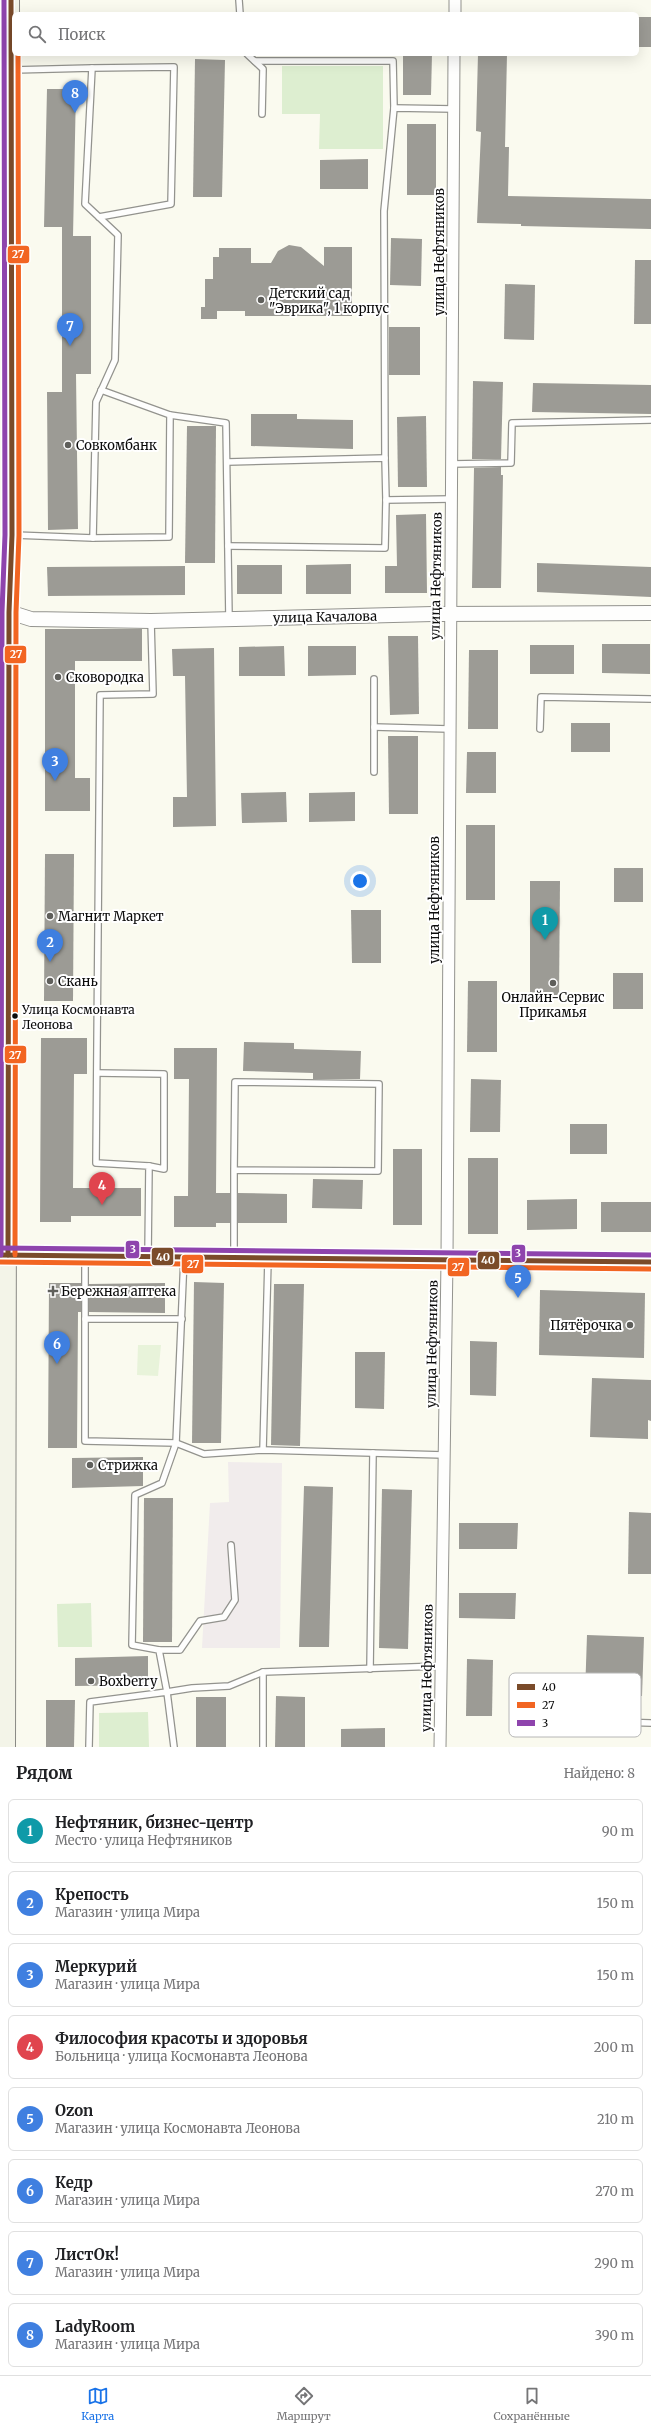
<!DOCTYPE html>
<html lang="ru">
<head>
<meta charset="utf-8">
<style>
	:root { --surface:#fff; --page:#f6f6f6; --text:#202124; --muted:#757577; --line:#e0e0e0; --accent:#1a73e8 }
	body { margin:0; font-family:Merriweather,serif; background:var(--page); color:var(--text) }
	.you { position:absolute; left:360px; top:881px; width:14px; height:14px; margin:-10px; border:3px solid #fff; border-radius:50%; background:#1a73e8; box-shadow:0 0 0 6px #1a73e833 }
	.badge { display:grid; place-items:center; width:26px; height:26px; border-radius:50%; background:var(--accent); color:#fff; font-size:13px; font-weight:700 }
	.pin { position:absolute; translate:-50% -33px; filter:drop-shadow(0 1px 2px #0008) }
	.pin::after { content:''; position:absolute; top:21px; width:14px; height:12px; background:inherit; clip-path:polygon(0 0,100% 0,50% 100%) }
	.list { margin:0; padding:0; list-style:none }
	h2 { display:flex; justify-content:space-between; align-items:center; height:52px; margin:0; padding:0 16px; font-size:17px }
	h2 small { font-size:13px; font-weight:400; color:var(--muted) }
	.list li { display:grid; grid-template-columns:26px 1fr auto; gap:12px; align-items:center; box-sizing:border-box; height:64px; margin:0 8px 8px; padding:0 8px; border:1px solid var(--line); border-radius:6px }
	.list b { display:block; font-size:15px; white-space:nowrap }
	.list p { margin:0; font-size:13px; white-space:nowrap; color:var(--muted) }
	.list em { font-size:13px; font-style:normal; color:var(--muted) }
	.icon { flex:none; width:22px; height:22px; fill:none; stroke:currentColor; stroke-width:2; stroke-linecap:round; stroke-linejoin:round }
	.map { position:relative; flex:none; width:651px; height:1747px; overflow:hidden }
	.search { position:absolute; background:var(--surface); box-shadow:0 4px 16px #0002; left:12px; right:12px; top:12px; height:44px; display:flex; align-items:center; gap:10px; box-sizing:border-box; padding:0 14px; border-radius:6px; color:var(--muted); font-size:15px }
	.sheet { height:628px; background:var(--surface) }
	nav { display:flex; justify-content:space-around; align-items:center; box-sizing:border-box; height:56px; border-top:1px solid var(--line); background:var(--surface); font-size:11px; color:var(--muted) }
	nav a { display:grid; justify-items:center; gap:2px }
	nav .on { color:var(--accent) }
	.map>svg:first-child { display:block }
	.industrial { fill:#f1ecec }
	.green { fill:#ddeed0 }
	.pitch { fill:#e8f3da }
	.building { fill:#9c9b95 }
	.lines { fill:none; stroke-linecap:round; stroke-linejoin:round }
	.service-casing { stroke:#93938e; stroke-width:8 }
	.minor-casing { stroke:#93938e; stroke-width:13 }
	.tertiary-casing { stroke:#93938e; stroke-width:16 }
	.secondary-casing { stroke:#898984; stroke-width:18 }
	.service { stroke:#fefefd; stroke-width:5.5 }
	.minor { stroke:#fefefd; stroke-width:11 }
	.tertiary { stroke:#fefefd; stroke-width:14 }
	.secondary { stroke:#f3f4e8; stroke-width:16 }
	.bus-1-casing { stroke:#fff; stroke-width:8 }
	.bus-2-casing { stroke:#fff; stroke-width:8 }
	.bus-3-casing { stroke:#fff; stroke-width:8 }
	.bus-1 { stroke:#7a4b2a; stroke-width:5 }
	.bus-2 { stroke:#f26522; stroke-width:5 }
	.bus-3 { stroke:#8e44ad; stroke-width:5 }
	.poi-dot { fill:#5f5f5b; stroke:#fff; stroke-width:1.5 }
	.bus-dot { fill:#0b0b0b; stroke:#fff; stroke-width:1.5 }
	.labels { text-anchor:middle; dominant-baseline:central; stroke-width:4; stroke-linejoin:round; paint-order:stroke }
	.bus-label { font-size:12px; fill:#0b0b0b; stroke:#fff; text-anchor:start }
	.street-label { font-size:13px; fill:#0b0b0b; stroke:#fff }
	.poi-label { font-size:13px; fill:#0b0b0b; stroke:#fff; text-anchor:start }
	.key { fill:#fff; stroke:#b6b6b6; stroke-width:1 }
	.key-label { font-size:11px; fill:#0b0b0b }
	.line-badge { stroke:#fff; stroke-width:1.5 }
	.badge-label { font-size:11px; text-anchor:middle; font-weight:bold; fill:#fff }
</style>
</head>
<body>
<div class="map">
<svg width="651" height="1747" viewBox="0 0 651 1747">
	<rect width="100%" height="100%" fill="#fafaef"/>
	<path class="industrial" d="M 228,1462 L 282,1463 L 280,1648 L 202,1648 L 210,1503 L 229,1502 Z"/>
	<g class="green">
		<path d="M 282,66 L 383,66 L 383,149 L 319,149 L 320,114 L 282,114 Z"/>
		<path d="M 91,1603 L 92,1647 L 58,1647 L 57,1604 Z"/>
		<path d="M 148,1712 L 149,1747 L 99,1747 L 99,1713 Z"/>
	</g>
	<path class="pitch" d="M 138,1345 L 161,1345 L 158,1376 L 137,1375 Z"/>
	<g class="building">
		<rect x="637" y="17" width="14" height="30"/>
		<path d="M 403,54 L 432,54 L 431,95 L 403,95 Z"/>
		<path d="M 478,54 L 507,54 L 505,147 L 509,147 L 508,196 L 651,199 L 651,229 L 521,226 L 521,224 L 477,223 L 481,132 L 476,131 Z"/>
		<path d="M 195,59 L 225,60 L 222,197 L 193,197 Z"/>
		<path d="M 47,89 L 76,89 L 73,236 L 91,236 L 91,374 L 76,374 L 78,529 L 48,530 L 47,392 L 62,392 L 62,227 L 44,227 Z"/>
		<rect x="407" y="124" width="29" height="71"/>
		<path d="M 368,159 L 368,189 L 320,189 L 320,160 Z"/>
		<path d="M 391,238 L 422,239 L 421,286 L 390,285 Z"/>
		<path d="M 289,245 L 301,247 L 324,266 L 324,247 L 352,247 L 352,316 L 245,316 L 245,311 L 217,311 L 217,319 L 201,319 L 201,307 L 205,307 L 205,279 L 213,279 L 213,257 L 219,257 L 219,248 L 251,248 L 251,263 L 271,263 L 278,251 Z"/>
		<path d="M 635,260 L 651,260 L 651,324 L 634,324 Z"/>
		<path d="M 505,284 L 535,285 L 534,340 L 504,339 Z"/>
		<rect x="389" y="327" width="31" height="48"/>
		<path d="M 473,381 L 503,382 L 501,459 L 472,459 Z"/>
		<path d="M 533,383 L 651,385 L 651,414 L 532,412 Z"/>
		<path d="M 251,414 L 297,414 L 297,419 L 353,420 L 353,449 L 251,446 Z"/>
		<path d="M 426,416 L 427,487 L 398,487 L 397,417 Z"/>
		<path d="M 187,426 L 216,426 L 215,563 L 185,563 Z"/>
		<path d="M 501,467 L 501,475 L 503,475 L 501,588 L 472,588 L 474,468 Z"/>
		<path d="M 426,514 L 427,593 L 385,593 L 385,566 L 397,566 L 396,515 Z"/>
		<path d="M 537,563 L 651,567 L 651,597 L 537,592 Z"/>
		<path d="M 351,564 L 351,594 L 306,594 L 306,565 Z"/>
		<rect x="237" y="565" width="45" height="29"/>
		<path d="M 185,566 L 185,595 L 48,596 L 47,567 Z"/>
		<path d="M 45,629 L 142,629 L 142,661 L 75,661 L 75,778 L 90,778 L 90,811 L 45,811 Z"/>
		<path d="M 388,636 L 418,636 L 419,714 L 390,715 Z"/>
		<path d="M 602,644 L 650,644 L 650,674 L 602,673 Z"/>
		<rect x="530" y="645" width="44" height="29"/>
		<path d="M 284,646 L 285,676 L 239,676 L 239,647 Z"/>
		<path d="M 308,646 L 356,646 L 356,675 L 308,676 Z"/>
		<path d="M 214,648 L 216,826 L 173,827 L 173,797 L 187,797 L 185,676 L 173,676 L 172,649 Z"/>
		<path d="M 469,650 L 498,650 L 498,729 L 468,729 Z"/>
		<rect x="571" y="723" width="39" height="29"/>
		<path d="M 388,736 L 418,736 L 418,814 L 389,814 Z"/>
		<path d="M 467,752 L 496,752 L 496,793 L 466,793 Z"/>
		<path d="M 286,792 L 287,822 L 242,823 L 241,793 Z"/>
		<path d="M 355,792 L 355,821 L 309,822 L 309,793 Z"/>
		<rect x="466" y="825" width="29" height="75"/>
		<path d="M 45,854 L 74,854 L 73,1001 L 44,1001 Z"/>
		<rect x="614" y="868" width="29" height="34"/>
		<path d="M 530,881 L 560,881 L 559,998 L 530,998 Z"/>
		<path d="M 351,910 L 381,910 L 381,963 L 352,963 Z"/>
		<rect x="613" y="973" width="30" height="36"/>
		<path d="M 468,981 L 497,981 L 497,1052 L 467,1052 Z"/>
		<path d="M 41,1038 L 87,1038 L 87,1074 L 74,1074 L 73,1188 L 141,1188 L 141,1216 L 71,1216 L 71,1222 L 40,1222 Z"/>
		<path d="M 244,1042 L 294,1043 L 294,1049 L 361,1051 L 360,1079 L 313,1079 L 313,1073 L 243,1071 Z"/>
		<path d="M 174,1048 L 217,1048 L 216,1193 L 230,1193 L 230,1223 L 216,1223 L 216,1227 L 174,1227 L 174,1196 L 188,1196 L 189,1079 L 174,1079 Z"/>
		<path d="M 471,1079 L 501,1080 L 500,1132 L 470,1132 Z"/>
		<rect x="570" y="1124" width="37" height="30"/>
		<rect x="393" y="1149" width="29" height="76"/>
		<rect x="468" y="1158" width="30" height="76"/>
		<path d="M 313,1179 L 363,1180 L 362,1209 L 312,1208 Z"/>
		<path d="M 238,1193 L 287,1194 L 287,1223 L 238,1223 Z"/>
		<path d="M 577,1199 L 577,1229 L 527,1230 L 527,1200 Z"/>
		<rect x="601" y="1202" width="50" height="30"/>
		<path d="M 194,1282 L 224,1283 L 221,1443 L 192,1443 Z"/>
		<path d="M 49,1283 L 81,1283 L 81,1312 L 78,1312 L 77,1448 L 48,1448 Z"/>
		<path d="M 165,1283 L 165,1313 L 89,1312 L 89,1284 Z"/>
		<path d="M 274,1284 L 304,1284 L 300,1446 L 271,1445 Z"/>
		<path d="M 540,1290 L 645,1293 L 644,1358 L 539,1355 Z"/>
		<path d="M 470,1341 L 497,1342 L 496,1396 L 470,1395 Z"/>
		<path d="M 355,1352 L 385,1352 L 384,1409 L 355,1408 Z"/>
		<path d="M 592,1378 L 651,1380 L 651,1421 L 648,1420 L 648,1439 L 590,1437 Z"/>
		<path d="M 143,1457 L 143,1486 L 72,1488 L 72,1458 Z"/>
		<path d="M 304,1486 L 333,1487 L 329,1647 L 299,1647 Z"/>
		<path d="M 382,1489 L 412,1490 L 408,1649 L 379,1648 Z"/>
		<path d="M 144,1498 L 173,1498 L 172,1642 L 143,1642 Z"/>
		<path d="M 629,1512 L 651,1513 L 651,1574 L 628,1574 Z"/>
		<path d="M 459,1523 L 518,1523 L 517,1549 L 459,1549 Z"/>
		<path d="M 459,1593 L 516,1593 L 515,1619 L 459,1618 Z"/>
		<path d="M 587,1635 L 644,1637 L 642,1696 L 585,1694 Z"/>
		<path d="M 148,1656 L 148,1685 L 75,1686 L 75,1658 Z"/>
		<path d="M 467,1659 L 493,1660 L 492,1716 L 466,1716 Z"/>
		<path d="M 276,1696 L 305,1697 L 305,1747 L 275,1747 Z"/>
		<rect x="196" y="1697" width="30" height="50"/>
		<path d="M 46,1700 L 75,1700 L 74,1747 L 46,1747 Z"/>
		<path d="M 385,1728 L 385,1747 L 341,1747 L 341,1729 Z"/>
	</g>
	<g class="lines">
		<defs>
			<g id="service">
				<path d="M 239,0 L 240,14"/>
				<path d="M 247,54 L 263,69 L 262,114"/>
				<path d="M 255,61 L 393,61 L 394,108"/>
				<path d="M 92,68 L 174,67 L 171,204 L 99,217"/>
				<path d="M 13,70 L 92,68 L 85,204 L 118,235 L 115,360 L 96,402 L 93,538 L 14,535"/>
				<path d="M 170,415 L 226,423 L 229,618"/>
				<path d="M 385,458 L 384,211 L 394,108 L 454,109"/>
				<path d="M 228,462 L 385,458 L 386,500 L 451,499"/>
				<path d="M 451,464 L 511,463 L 512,423 L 651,420"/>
				<path d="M 93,538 L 169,537 L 170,415 L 101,390"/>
				<path d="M 228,546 L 385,548 L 386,500"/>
				<path d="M 374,727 L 449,729"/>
				<path d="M 540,729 L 541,697 L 651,699"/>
				<path d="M 374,772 L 374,679"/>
				<path d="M 97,1073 L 164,1074 L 164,1169 L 149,1166"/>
				<path d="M 148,1255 L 149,1166 L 96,1163 L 100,695 L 153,694 L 151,622"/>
				<path d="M 85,1256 L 85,1441 L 176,1443 L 204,1454 L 263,1450 L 444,1455"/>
				<path d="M 184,1257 L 176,1443 L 162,1483 L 135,1495 L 132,1645 L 159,1650 L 167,1692 L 192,1688 L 229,1686 L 263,1672 L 441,1666"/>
				<path d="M 234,1257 L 234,1170 L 378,1171 L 379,1084 L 235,1082 L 234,1170"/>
				<path d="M 85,1319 L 182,1319"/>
				<path d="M 263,1450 L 268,1260"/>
				<path d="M 159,1650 L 180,1650 L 200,1621 L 224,1617 L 235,1600 L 231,1545"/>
				<path d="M 370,1669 L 373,1453"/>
				<path d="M 618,1722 L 651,1723"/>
				<path d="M 89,1747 L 90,1702 L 167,1692 L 174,1747"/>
				<path d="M 263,1747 L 263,1672"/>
			</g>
			<g id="minor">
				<path d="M 455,14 L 455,0"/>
				<path d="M 440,1747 L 447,1260 L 454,54"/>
			</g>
			<path id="tertiary" d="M 0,612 L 9,612 L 31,619 L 151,621 L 433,614 L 651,613"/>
			<g id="secondary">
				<path d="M 0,1255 L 651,1262"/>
				<path d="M 7,1747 L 9,612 L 12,535 L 11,0"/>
			</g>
		</defs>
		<use href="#service" class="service-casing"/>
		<use href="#minor" class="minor-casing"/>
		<use href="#tertiary" class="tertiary-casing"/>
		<use href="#secondary" class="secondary-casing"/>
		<use href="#service" class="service"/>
		<use href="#minor" class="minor"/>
		<use href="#tertiary" class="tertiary"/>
		<use href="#secondary" class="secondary"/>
		<defs>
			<g id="bus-1">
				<path d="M 0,1255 L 651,1262"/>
				<path d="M 8,1255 L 9,612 L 12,535 L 11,0"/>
			</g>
			<g id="bus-2">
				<path d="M 15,1255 L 16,612 L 19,535 L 18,54"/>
				<path d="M 0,1262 L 651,1269"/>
			</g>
			<g id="bus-3">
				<path d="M 0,1248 L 651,1255"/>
				<path d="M 1,1255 L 2,612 L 5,535 L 4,0"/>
			</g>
		</defs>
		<use href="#bus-1" class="bus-1-casing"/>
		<use href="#bus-2" class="bus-2-casing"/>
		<use href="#bus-3" class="bus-3-casing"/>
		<use href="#bus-1" class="bus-1"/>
		<use href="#bus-2" class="bus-2"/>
		<use href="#bus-3" class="bus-3"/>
	</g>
	<g class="poi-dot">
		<circle cx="261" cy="300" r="4"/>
		<circle cx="68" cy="445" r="4"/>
		<circle cx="58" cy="677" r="4"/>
		<circle cx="50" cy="916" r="4"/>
		<circle cx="50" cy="981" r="4"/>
		<circle cx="553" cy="983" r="4"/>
		<path d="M51 1285h4v4h4v4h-4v4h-4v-4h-4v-4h4z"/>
		<circle cx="630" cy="1325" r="4"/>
		<circle cx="90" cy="1465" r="4"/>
		<circle cx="91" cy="1681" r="4"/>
	</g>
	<circle class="bus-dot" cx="15" cy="1016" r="3.5"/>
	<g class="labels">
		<g class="bus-label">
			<text x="22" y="1009">Улица Космонавта<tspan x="22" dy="15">Леонова</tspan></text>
		</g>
		<g class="street-label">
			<text transform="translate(439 252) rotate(-90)">улица Нефтяников</text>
			<text transform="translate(436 576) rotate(-89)">улица Нефтяников</text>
			<text transform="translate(325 617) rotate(-1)">улица Качалова</text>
			<text transform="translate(434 900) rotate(-90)">улица Нефтяников</text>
			<text transform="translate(432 1344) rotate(-89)">улица Нефтяников</text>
			<text transform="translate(427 1668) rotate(-89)">улица Нефтяников</text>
		</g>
		<g class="poi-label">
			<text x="269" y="293">Детский сад<tspan x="269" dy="15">"Эврика", 1 корпус</tspan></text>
			<text x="76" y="445">Совкомбанк</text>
			<text x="66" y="677">Сковородка</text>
			<text x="58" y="916">Магнит Маркет</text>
			<text x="58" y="981">Скань</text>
			<text x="553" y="997" text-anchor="middle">Онлайн-Сервис<tspan x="553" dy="15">Прикамья</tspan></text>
			<text x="61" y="1291">Бережная аптека</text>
			<text x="622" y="1325" text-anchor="end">Пятёрочка</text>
			<text x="98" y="1465">Стрижка</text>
			<text x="99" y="1681">Boxberry</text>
		</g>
	</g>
	<rect x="509" y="1673" width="132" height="64" rx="6" class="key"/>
	<rect x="517" y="1684" width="18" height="6" fill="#7a4b2a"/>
	<rect x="517" y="1702" width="18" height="6" fill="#f26522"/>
	<rect x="517" y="1720" width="18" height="6" fill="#8e44ad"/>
	<g class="key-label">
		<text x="542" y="1691">40</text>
		<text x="542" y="1709">27</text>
		<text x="542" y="1727">3</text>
	</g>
	<g class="line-badge">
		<rect x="7" y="245" width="23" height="19" rx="4" fill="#f26522"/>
		<rect x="4" y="645" width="23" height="19" rx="4" fill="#f26522"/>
		<rect x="4" y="1045" width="23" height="19" rx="4" fill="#f26522"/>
		<rect x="125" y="1240" width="15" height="19" rx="4" fill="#8e44ad"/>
		<rect x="511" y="1244" width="15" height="19" rx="4" fill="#8e44ad"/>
		<rect x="151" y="1247" width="23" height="19" rx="4" fill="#7a4b2a"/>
		<rect x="477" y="1251" width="23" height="19" rx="4" fill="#7a4b2a"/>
		<rect x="181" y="1254" width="23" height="20" rx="4" fill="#f26522"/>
		<rect x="447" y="1257" width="23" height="20" rx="4" fill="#f26522"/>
	</g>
	<g class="badge-label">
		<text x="18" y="258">27</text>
		<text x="16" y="658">27</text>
		<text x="15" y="1059">27</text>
		<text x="133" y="1253">3</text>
		<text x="518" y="1257">3</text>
		<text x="163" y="1261">40</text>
		<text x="488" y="1264">40</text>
		<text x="193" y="1268">27</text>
		<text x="458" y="1271">27</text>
	</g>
</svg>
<div class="you"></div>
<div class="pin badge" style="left:545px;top:940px;background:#0f9aa8">1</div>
<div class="pin badge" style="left:50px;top:962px;background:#3f7fe0">2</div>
<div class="pin badge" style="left:55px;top:781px;background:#3f7fe0">3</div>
<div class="pin badge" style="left:102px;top:1205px;background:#e0444e">4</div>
<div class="pin badge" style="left:518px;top:1298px;background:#3f7fe0">5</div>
<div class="pin badge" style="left:57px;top:1364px;background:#3f7fe0">6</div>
<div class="pin badge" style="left:70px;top:346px;background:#3f7fe0">7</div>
<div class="pin badge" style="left:75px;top:113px;background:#3f7fe0">8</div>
<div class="search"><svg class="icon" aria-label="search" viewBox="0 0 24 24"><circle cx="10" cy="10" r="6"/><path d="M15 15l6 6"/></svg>Поиск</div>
</div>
<section class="sheet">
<h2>Рядом<small>Найдено: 8</small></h2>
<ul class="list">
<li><span class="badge" style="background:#0f9aa8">1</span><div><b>Нефтяник, бизнес-центр</b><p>Место · улица Нефтяников</p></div><em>90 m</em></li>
<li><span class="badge" style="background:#3f7fe0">2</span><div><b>Крепость</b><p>Магазин · улица Мира</p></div><em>150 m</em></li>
<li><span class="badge" style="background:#3f7fe0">3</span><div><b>Меркурий</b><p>Магазин · улица Мира</p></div><em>150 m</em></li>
<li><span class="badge" style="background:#e0444e">4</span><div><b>Философия красоты и здоровья</b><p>Больница · улица Космонавта Леонова</p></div><em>200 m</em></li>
<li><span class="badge" style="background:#3f7fe0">5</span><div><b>Ozon</b><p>Магазин · улица Космонавта Леонова</p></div><em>210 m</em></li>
<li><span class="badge" style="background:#3f7fe0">6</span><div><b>Кедр</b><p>Магазин · улица Мира</p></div><em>270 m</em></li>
<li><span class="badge" style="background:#3f7fe0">7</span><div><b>ЛистОк!</b><p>Магазин · улица Мира</p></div><em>290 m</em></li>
<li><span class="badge" style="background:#3f7fe0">8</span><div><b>LadyRoom</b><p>Магазин · улица Мира</p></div><em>390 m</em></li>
</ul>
</section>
<nav>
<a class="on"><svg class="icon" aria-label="map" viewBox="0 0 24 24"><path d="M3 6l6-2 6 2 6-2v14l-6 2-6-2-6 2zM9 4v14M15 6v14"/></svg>Карта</a>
<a><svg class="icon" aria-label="directions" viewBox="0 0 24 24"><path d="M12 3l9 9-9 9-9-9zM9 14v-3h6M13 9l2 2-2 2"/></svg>Маршрут</a>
<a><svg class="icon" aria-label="saved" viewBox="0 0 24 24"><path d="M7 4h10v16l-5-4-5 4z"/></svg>Сохранённые</a>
</nav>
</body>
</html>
